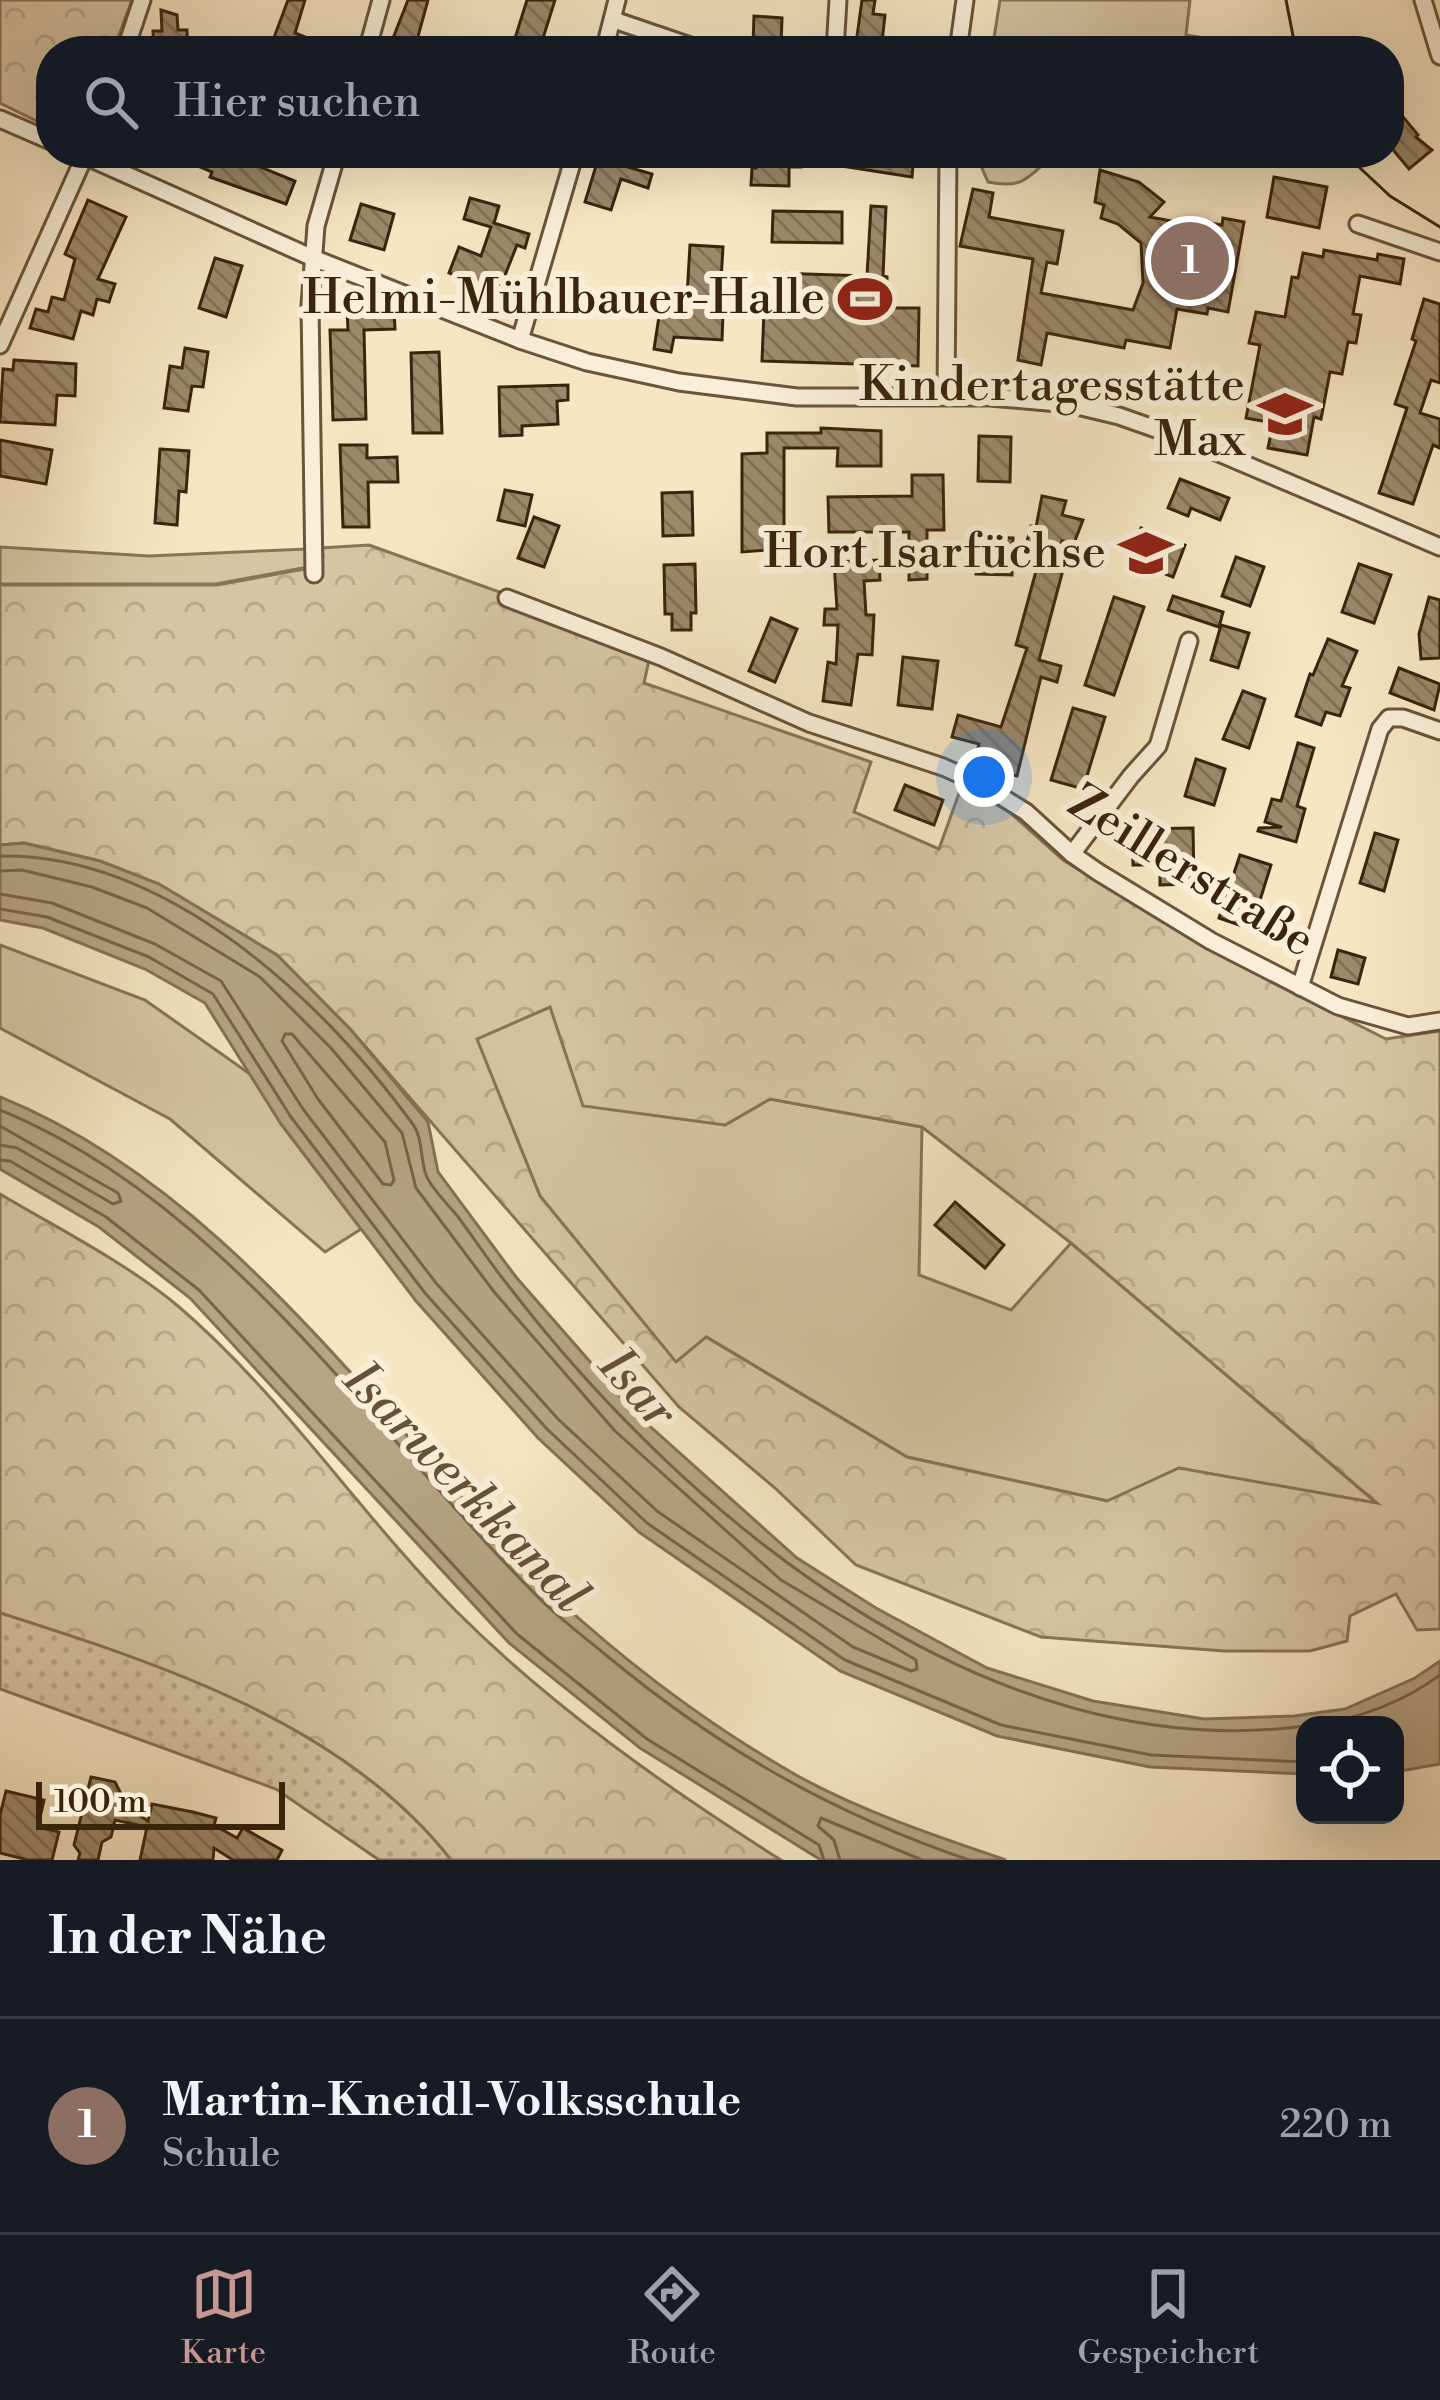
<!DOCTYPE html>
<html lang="de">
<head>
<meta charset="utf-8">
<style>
	:root { --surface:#171b24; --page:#20242c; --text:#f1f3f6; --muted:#9ea1a6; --line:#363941; --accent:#c59692 }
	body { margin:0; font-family:"Libre Bodoni",serif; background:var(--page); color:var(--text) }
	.controls { position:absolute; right:36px; bottom:36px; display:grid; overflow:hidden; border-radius:24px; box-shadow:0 12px 48px #0002 }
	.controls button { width:108px; height:108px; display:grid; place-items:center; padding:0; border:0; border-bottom:3px solid var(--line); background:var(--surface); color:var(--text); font:60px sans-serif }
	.scale { position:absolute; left:36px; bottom:30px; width:249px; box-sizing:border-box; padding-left:12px; border:6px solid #3b240d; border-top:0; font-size:33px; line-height:42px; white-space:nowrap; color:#3b240d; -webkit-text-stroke:9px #f9efd8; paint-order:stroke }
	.you { position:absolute; left:984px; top:777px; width:42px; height:42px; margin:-30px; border:9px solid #fff; border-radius:50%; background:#1a73e8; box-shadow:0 0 0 18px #1a73e833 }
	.badge { display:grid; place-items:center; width:78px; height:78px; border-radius:50%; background:var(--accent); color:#fff; font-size:39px; font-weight:700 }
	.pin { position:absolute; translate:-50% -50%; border:6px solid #fff; box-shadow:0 3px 12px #0006 }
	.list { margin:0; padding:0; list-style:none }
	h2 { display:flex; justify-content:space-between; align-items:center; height:156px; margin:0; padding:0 48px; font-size:51px }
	h2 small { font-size:39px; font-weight:400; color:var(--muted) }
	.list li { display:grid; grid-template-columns:78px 1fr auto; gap:36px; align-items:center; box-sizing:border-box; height:216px; padding:0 48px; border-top:3px solid var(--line) }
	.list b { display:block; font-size:45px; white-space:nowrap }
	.list p { margin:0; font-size:39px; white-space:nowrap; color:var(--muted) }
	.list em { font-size:39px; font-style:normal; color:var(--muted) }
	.icon { flex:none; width:66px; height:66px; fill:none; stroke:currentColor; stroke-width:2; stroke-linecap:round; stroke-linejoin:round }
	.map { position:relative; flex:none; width:1440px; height:1860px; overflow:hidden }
	.search { position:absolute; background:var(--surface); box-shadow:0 12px 48px #0002; left:36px; right:36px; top:36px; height:132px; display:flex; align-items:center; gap:30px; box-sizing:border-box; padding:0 42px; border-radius:48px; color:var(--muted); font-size:45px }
	.sheet { height:372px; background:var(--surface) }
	nav { display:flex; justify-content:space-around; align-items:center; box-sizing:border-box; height:168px; border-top:3px solid var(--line); background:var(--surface); font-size:33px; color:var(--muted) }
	nav a { display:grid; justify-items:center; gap:6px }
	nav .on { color:var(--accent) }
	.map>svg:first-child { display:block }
	.green { fill:#d6c5a4; stroke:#887458; stroke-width:3 }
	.forest { fill:url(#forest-crowns); stroke:#887458; stroke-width:3; fill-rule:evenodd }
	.park { fill:url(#park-dots); stroke:#887458; stroke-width:3 }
	.water { fill:#b6a485; stroke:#857155; stroke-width:3 }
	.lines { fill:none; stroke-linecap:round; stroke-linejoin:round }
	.shore { stroke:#786449; stroke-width:3 }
	.building { fill:url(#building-back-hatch); stroke:#3b240d; stroke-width:3 }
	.minor-casing { stroke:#6a543a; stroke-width:21 }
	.minor { stroke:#f9efd8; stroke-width:15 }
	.tram { stroke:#3b240d; stroke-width:3 }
	.labels { text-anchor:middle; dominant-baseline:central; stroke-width:12; stroke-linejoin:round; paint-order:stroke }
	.poi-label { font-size:48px; fill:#3b240d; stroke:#f9efd8; text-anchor:end }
	.street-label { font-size:48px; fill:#3b240d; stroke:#f9efd8 }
	.water-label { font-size:51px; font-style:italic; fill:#665137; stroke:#f9efd8 }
</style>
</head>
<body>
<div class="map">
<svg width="1440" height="1860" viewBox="0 0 1440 1860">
	<defs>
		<pattern id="forest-crowns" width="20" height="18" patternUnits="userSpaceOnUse" patternTransform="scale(3)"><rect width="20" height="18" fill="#d6c5a4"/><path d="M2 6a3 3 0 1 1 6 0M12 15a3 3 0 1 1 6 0" fill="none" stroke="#b9a98c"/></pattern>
		<pattern id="park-dots" width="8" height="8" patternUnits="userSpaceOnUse" patternTransform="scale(3)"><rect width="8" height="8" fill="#d6c5a4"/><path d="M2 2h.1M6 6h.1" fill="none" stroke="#b9a98c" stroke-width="1.8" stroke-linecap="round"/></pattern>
		<pattern id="building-back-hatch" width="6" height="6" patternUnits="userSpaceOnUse" patternTransform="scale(3)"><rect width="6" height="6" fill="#9c896c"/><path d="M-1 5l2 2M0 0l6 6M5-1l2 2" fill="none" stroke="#807057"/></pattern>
	</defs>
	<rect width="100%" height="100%" fill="#f6e6c3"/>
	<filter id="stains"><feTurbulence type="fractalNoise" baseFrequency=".00167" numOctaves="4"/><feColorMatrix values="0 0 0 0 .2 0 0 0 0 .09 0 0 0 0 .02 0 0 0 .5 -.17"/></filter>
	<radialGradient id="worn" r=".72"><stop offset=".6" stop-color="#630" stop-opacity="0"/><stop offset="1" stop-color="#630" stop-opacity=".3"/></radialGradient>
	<g class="green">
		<path d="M 1000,0 L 1190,0 L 1186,35 L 1205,38 L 1203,51 L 998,51 L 994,38 Z"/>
		<path d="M 983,153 L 1056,153 C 1029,175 1026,190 988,182 L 981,166 Z"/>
		<path d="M 0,547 L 149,556 L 307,549 L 308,567 L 216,584 L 0,584 Z"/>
		<path d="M 0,945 L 145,1000 L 250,1074 L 281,1124 L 361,1229 L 325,1252 L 170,1119 L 0,1028 Z"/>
		<path d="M 550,1007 L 725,1125 L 770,1099 L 922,1127 L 919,1275 L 1011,1310 L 1071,1243 L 1379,1505 L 1179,1468 L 1108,1501 L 907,1457 L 707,1337 L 676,1363 L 540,1196 L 476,1039 Z"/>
	</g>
	<g class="forest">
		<path d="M 0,0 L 132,0 L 113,51 L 51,51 L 51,128 L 0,103 Z"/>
		<path d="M 369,545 L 652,647 L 644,683 L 871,762 L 854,812 L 939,849 L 962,785 L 1007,810 L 1063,860 L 1226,958 L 1386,1039 L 1440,1031 L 1440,1629 L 1417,1630 L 1396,1594 L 1350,1616 L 1347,1641 L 1310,1651 L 1224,1651 L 1041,1637 L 856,1565 L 775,1488 L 679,1407 L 351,1030 L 277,955 L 159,884 L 100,861 L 24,843 L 0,845 L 0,585 L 217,585 L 321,566 L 321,548 ZM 550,1007 L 583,1106 L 725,1125 L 770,1099 L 922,1127 L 1071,1243 L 1377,1503 L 1179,1468 L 1107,1501 L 907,1457 L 706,1337 L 676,1362 L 540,1196 L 477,1039 Z"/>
		<path d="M 0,1194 C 59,1229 125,1262 178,1306 C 283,1396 359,1513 455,1610 C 551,1706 667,1788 781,1860 L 451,1860 C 344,1723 160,1665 0,1613 Z"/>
	</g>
	<path class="park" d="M 0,1613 C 160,1664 344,1723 451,1860 L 379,1860 L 276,1789 L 0,1689 Z"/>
	<g class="water">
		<path d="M 24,843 L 100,861 L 159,884 L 277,955 L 351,1030 L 428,1122 L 438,1172 L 516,1277 L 634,1412 L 797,1558 L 876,1608 L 987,1668 L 1093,1701 L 1204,1719 L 1294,1716 L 1345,1709 L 1415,1678 L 1440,1661 L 1440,1764 L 1395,1772 L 1395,1725 L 1305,1725 L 1305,1774 L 1150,1767 L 997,1736 L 840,1671 L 639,1532 L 538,1438 L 416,1301 L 281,1124 L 205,1003 L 145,969 L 43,928 L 0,920 L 0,845 Z"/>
		<path d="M 0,1097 C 198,1177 334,1358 475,1511 C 501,1539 527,1571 555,1597 C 628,1664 710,1726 796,1775 C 861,1811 935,1836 1006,1860 L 821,1860 L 640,1748 L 509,1643 L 190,1298 L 99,1227 L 0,1169 Z"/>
	</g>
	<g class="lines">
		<g class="shore">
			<path d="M 0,856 C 165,853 321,998 412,1123 C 423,1137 420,1158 426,1175 C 432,1190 449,1205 459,1218 C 475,1240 490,1263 507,1284 C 687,1519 989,1768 1305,1726"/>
			<path d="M 0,871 L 22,870 L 92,887 L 147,908 L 260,977 L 331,1048 L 402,1133 L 416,1188 L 495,1293 L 615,1431 L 781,1580 L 916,1660 L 917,1669 L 911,1671 L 853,1647 L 657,1511 L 558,1419 L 436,1283 L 303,1109 L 221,981 L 155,944 L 52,903 L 0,894"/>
			<path d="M 0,909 L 47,917 L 149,957 L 213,994 L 291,1117 L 425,1293 L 547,1429 L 647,1523 L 845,1660 L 1001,1725 L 1151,1755 L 1305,1762"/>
			<path d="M 285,1034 L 292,1034 L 385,1142 L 394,1180 L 391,1185 L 383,1184 L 318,1099 L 282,1041 Z"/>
			<path d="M 0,1110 C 224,1201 376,1436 543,1602 C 563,1621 585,1638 606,1655 C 718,1748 831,1813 969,1860"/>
			<path d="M 0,1126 L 118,1193 L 121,1201 L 113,1204 L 17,1148 L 0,1145"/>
			<path d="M 0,1160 L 10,1161 L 106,1217 L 199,1290 L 517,1634 L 647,1739 L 819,1845 L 824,1860"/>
			<path d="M 1314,1725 C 1358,1719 1404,1702 1440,1675"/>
			<path d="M 840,1860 L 834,1840 L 818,1826 L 821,1818 L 922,1860"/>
		</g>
	</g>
	<g class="building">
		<path d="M 288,0 L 305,0 L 295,33 L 305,37 L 301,51 L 269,51 Z"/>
		<path d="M 408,0 L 428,0 L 414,51 L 388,51 Z"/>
		<path d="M 527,0 L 555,0 L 543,38 L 574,48 L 574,51 L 511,51 Z"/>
		<path d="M 862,0 L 875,0 L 873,14 L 885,15 L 881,51 L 855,51 Z"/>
		<path d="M 161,10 L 177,15 L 178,30 L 187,30 L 188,51 L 154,51 L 153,31 L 162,31 Z"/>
		<path d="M 754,16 L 782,18 L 781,45 L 753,44 Z"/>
		<path d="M 1389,100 L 1418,135 L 1416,137 L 1432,150 L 1409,169 L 1389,145 Z"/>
		<path d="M 168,153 L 258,153 L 253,164 L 295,181 L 286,204 L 210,177 L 212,172 Z"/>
		<path d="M 593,153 L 617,153 L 614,163 L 652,174 L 648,188 L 621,179 L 611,210 L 585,202 L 596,166 L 590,164 Z"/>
		<path d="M 754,153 L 802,154 L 801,167 L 789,167 L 789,186 L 751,185 L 752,168 L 756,168 Z"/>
		<path d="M 837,153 L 914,153 L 912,177 L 835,165 Z"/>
		<path d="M 1100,170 L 1139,182 L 1164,202 L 1150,217 L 1198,226 L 1198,221 L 1222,225 L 1223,218 L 1244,222 L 1228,312 L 1208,308 L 1207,314 L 1177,309 L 1170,348 L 1126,340 L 1124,348 L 1047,333 L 1041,365 L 1018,360 L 1033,259 L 960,246 L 973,189 L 993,193 L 989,217 L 1063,231 L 1057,264 L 1047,262 L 1041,293 L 1133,310 L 1143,283 L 1141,243 L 1118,224 L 1101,218 L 1104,205 L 1095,202 Z"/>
		<path d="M 1274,177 L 1327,187 L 1319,228 L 1267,217 Z"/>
		<path d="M 470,198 L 499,206 L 494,223 L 529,234 L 525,248 L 517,245 L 498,293 L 449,273 L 459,247 L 481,256 L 491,227 L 464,219 Z"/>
		<path d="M 88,200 L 126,217 L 98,279 L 115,284 L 109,302 L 97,299 L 93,315 L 81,311 L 73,339 L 30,328 L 36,309 L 48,312 L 52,297 L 64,300 L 75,259 L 65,254 Z"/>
		<path d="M 361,204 L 394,214 L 384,250 L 350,240 Z"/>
		<path d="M 871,206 L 886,207 L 883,276 L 887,277 L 886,308 L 919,308 L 918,366 L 762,361 L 764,311 L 775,311 L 777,273 L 867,276 Z"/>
		<path d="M 773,211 L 842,212 L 842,243 L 772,242 Z"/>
		<path d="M 690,245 L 723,247 L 719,314 L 723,314 L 722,340 L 674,337 L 671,352 L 654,349 L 660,310 L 686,314 Z"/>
		<path d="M 1324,250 L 1377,260 L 1378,254 L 1404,259 L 1400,284 L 1360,276 L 1353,314 L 1361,315 L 1356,343 L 1348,342 L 1342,374 L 1330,372 L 1321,419 L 1314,417 L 1307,455 L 1268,448 L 1273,423 L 1246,418 L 1260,345 L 1249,343 L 1256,312 L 1285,317 L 1292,277 L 1298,278 L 1303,253 L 1323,257 Z"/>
		<path d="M 215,258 L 242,266 L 226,317 L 199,308 Z"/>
		<path d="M 1424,299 L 1440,304 L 1440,383 L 1431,380 L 1420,413 L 1440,419 L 1440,448 L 1433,445 L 1413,504 L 1379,493 L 1407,408 L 1395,404 L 1416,341 L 1412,339 Z"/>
		<path d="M 394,308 L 395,329 L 364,330 L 366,419 L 333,420 L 330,330 L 348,330 L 347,309 Z"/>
		<path d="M 185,348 L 208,352 L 203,387 L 192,386 L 188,411 L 164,408 L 170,366 L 182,368 Z"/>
		<path d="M 439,352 L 442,433 L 413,433 L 411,353 Z"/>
		<path d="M 14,360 L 76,364 L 75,396 L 57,395 L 55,425 L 0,422 L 3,369 L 13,370 Z"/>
		<path d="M 568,385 L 568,400 L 557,401 L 558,424 L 522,426 L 522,435 L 500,436 L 499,387 Z"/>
		<path d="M 821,428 L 881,431 L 881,466 L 837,466 L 838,448 L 784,448 L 784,542 L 781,549 L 742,552 L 742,454 L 767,453 L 767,433 L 821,433 Z"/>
		<path d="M 979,436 L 1011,437 L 1010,482 L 978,481 Z"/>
		<path d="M 0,440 L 52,450 L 46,484 L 0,476 Z"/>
		<path d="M 340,445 L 367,445 L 367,458 L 397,457 L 398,482 L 368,482 L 369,527 L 343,527 Z"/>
		<path d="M 160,449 L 189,451 L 186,492 L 179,491 L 177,525 L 155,523 Z"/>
		<path d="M 912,475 L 943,475 L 944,530 L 927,530 L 927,579 L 909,580 L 909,532 L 829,532 L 828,497 L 912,496 Z"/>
		<path d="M 1180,479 L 1229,498 L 1220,520 L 1191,508 L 1188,516 L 1168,508 Z"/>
		<path d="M 505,490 L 532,495 L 525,526 L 498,520 Z"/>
		<path d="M 692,492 L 693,535 L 663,536 L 662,493 Z"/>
		<path d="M 1042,496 L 1066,501 L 1062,515 L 1083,520 L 1074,543 L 1062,541 L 1056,569 L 1063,570 L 1039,660 L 1061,666 L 1057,682 L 1041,677 L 1017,776 L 973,765 L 979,744 L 952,737 L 958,715 L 1001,727 L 1027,648 L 1016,645 L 1042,549 L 1026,545 L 1031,526 L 1036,527 Z"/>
		<path d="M 534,517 L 559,526 L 544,567 L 518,558 Z"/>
		<path d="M 1141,528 L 1185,545 L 1173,577 L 1129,560 Z"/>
		<path d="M 977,537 L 1013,538 L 1012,575 L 976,574 Z"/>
		<path d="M 1236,557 L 1264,567 L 1250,606 L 1222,596 Z"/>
		<path d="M 879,560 L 880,580 L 864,581 L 866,615 L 874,615 L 872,655 L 858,654 L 851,705 L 823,701 L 828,662 L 836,664 L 838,625 L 824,625 L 825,609 L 837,609 L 834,562 Z"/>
		<path d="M 695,564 L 696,613 L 691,613 L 691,630 L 672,630 L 672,614 L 665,614 L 664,565 Z"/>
		<path d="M 1359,564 L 1391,575 L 1374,623 L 1342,612 Z"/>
		<path d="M 1173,596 L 1223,612 L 1219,627 L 1168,610 Z"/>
		<path d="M 1114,597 L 1144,607 L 1114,695 L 1085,685 Z"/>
		<path d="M 1429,597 L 1440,600 L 1440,658 L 1421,659 L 1419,634 Z"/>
		<path d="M 771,618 L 797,629 L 775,682 L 749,671 Z"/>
		<path d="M 1221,625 L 1249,633 L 1238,668 L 1211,660 Z"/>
		<path d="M 1328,639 L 1357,651 L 1342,686 L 1350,688 L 1340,716 L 1326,712 L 1321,725 L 1296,716 L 1310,674 L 1313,675 Z"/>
		<path d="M 903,657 L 938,661 L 932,709 L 898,705 Z"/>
		<path d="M 1399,668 L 1440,684 L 1434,710 L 1390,693 Z"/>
		<path d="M 1243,691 L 1265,699 L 1249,748 L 1223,739 Z"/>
		<path d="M 1073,708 L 1105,717 L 1083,789 L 1051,780 Z"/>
		<path d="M 1298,743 L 1314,748 L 1297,806 L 1305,809 L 1296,842 L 1258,831 L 1259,828 L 1282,827 L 1265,822 L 1272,799 L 1281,801 Z"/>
		<path d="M 1196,759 L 1225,769 L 1214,805 L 1185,796 Z"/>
		<path d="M 905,785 L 943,800 L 934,825 L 895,810 Z"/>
		<path d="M 1193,828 L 1194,884 L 1160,885 L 1160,865 L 1133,865 L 1132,829 Z"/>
		<path d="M 1375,833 L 1398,840 L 1384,891 L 1360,883 Z"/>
		<path d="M 1240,855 L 1271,865 L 1251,929 L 1219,918 Z"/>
		<path d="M 1338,950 L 1365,958 L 1358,984 L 1331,977 Z"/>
		<path d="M 955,1202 L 1004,1245 L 985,1268 L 935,1225 Z"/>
		<path d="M 91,1777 L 115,1782 L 121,1794 L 119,1802 L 148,1821 L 152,1804 L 193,1812 L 216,1818 L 214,1825 L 237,1838 L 243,1828 L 282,1850 L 277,1860 L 233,1860 L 214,1848 L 213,1860 L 140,1860 L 147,1827 L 115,1820 L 111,1837 L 102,1842 L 98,1860 L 78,1860 L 80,1853 L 74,1845 Z"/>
		<path d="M 6,1791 L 44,1800 L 38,1827 L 59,1832 L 52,1860 L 28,1860 L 0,1853 L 0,1815 Z"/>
	</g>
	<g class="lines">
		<defs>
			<g id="minor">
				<path d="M 1423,0 L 1440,56"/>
				<path d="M 614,20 L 705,51"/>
				<path d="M 125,51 L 142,0"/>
				<path d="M 367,51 L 381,0"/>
				<path d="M 604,51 L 617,0"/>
				<path d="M 835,51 L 838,0"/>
				<path d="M 958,51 L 965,0"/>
				<path d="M 0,119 L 51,141"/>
				<path d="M 78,153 L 313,258 L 520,340 L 587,362 L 679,382 L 797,397 L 990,397 L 1069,404 L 1119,416 L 1193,442 L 1440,547"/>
				<path d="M 1358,224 L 1440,252"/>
				<path d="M 520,340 L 575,153"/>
				<path d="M 0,345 L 86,153"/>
				<path d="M 946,396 L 948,153"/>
				<path d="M 314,574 L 310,305 L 316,226 L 337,153"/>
				<path d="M 507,598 L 661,657 L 809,723 L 943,767 L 981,784 L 1026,812 L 1072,854 L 1098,872 L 1211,941 L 1338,1006 L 1408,1026 L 1440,1021"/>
				<path d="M 1072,854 L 1131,776 L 1158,746 L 1189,641"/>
				<path d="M 1300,987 L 1380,729 L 1389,718 L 1403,718 L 1440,731"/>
			</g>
		</defs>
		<use href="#minor" class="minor-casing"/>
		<use href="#minor" class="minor"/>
		<g class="tram">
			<path d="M 1286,0 L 1296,51"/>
			<path d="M 1344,153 L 1390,196 L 1440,227"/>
		</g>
	</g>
	<defs>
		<symbol id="stadium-bare" viewBox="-9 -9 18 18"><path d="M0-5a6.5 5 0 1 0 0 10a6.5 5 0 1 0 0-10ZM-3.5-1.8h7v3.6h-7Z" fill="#8f2418" stroke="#f9efd8" stroke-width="2.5" paint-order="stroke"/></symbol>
		<symbol id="school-bare" viewBox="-9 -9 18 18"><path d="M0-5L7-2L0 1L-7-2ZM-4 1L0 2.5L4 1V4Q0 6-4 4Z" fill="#8f2418" stroke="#f9efd8" stroke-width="2.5" paint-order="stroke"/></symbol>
	</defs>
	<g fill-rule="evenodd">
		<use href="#stadium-bare" x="827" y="261" width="76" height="76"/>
		<use href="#school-bare" x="1247" y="376" width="76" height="76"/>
		<use href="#school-bare" x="1108" y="515" width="76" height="76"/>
	</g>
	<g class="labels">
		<g class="poi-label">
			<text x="825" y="299">Helmi-Mühlbauer-Halle</text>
			<text x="1245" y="386">Kindertagesstätte<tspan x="1245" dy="55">Max</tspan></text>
			<text x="1106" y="553">Hort Isarfüchse</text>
		</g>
		<g class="street-label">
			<text transform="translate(1191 872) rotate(32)">Zeillerstraße</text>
		</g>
		<g class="water-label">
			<text transform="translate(637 1389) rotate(48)">Isar</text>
			<text transform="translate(465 1488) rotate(46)">Isarwerkkanal</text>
		</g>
	</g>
	<rect width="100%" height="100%" filter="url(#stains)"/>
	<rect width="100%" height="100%" fill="url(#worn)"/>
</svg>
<div class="controls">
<button><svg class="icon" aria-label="locate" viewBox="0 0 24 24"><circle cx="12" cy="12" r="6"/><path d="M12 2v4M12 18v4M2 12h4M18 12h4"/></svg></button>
</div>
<div class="scale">100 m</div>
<div class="you"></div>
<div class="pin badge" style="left:1190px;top:261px;background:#8d6e63">1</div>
<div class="search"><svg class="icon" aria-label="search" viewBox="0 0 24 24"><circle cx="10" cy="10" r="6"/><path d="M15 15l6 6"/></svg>Hier suchen</div>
</div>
<section class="sheet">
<h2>In der Nähe<small></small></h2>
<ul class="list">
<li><span class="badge" style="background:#8d6e63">1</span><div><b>Martin-Kneidl-Volksschule</b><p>Schule</p></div><em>220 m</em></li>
</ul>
</section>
<nav>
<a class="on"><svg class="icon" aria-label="map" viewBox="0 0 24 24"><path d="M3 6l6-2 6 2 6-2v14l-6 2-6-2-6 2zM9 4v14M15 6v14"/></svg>Karte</a>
<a><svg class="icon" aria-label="directions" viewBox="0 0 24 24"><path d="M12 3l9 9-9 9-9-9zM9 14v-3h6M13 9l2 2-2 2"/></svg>Route</a>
<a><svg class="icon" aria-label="saved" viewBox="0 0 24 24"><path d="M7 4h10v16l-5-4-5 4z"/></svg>Gespeichert</a>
</nav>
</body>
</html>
